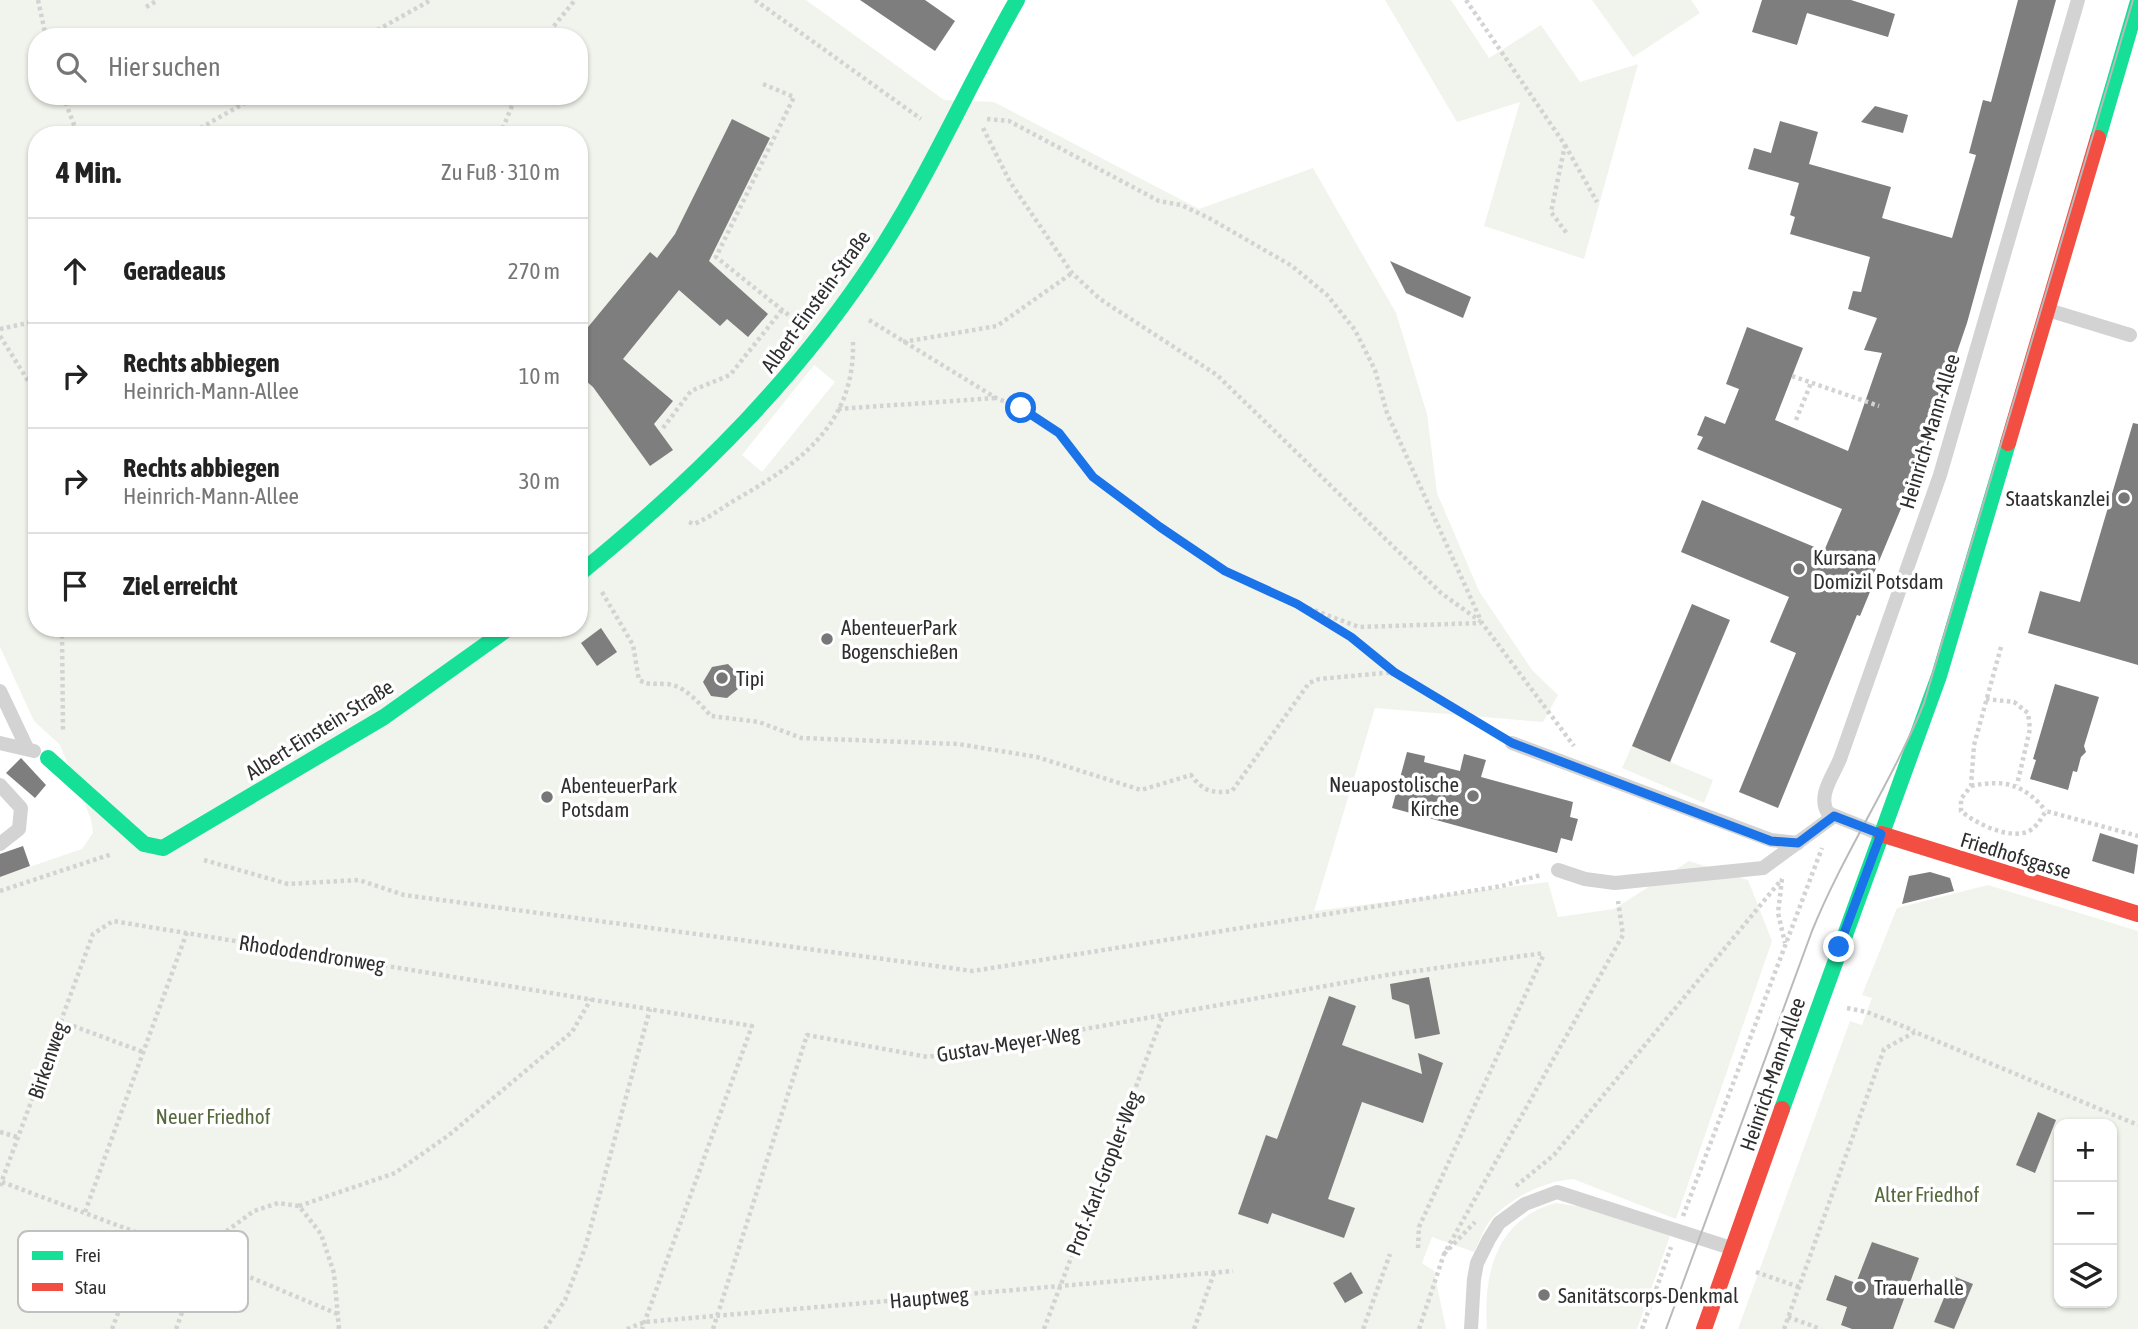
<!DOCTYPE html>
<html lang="de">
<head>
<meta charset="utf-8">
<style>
	:root { --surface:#fff; --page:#f6f6f6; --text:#222; --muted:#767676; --line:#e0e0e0 }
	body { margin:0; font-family:"Asap Condensed",sans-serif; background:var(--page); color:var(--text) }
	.controls { position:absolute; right:21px; bottom:21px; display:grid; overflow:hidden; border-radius:14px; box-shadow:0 2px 5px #0004 }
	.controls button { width:63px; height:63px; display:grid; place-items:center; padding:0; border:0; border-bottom:2px solid var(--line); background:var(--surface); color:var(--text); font:35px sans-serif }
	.stop { position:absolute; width:21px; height:21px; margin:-16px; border:5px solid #1a73e8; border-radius:50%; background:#fff }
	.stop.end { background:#1a73e8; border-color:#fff; box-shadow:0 2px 7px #0008 }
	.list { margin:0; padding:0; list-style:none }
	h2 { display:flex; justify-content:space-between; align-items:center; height:91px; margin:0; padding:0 28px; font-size:30px }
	h2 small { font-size:23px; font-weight:400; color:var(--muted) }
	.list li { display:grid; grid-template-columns:46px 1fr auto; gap:21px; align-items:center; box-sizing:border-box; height:105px; padding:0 28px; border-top:2px solid var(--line) }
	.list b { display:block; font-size:26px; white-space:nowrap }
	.list p { margin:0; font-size:23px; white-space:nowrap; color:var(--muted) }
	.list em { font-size:23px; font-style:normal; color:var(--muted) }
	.icon { flex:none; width:38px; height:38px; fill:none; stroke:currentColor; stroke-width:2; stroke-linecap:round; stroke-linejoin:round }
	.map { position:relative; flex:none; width:2138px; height:1329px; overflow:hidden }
	.search { position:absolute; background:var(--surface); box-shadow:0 2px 5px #0004; left:28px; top:28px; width:560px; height:77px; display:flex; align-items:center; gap:18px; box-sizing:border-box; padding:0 24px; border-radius:28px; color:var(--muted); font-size:26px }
	.panel { position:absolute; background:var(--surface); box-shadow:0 2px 5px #0004; left:28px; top:126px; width:560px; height:511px; border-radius:28px }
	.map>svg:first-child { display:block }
	.green { fill:#f1f4ec; fill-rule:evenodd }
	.building { fill:#7e7e7e }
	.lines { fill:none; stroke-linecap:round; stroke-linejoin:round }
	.path { stroke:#d3d3d3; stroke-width:4.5; stroke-dasharray:3.5 3.5; stroke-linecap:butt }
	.lane { stroke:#d3d3d3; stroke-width:14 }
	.fast { stroke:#16e098; stroke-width:16 }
	.jam { stroke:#f24e42; stroke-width:16 }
	.tram { stroke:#bababa; stroke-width:2 }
	.route { stroke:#1a73e8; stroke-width:9 }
	.poi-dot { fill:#777; stroke:#fff; stroke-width:2.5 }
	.labels { text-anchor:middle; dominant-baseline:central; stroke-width:7; stroke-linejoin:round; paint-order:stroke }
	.street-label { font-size:21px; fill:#2e2e2e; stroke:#fff }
	.poi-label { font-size:21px; fill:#2e2e2e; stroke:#fff; text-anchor:start }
	.park-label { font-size:21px; fill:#55693c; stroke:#fff }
	.key { fill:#fff; stroke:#c0c0c0; stroke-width:2 }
	.key-label { font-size:19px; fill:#2e2e2e }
</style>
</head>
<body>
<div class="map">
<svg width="2138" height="1329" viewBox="0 0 2138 1329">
	<rect width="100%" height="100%" fill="#fff"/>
	<g class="green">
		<path d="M 0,0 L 806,0 L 944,100 L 994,102 L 1199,209 L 1313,168 L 1396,313 L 1427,414 L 1437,493 L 1479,591 L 1532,670 L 1558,695 L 1543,722 L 1375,708 L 1314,911 L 1548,882 L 1558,917 L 1614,909 L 1689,861 L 1748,880 L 1772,941 L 1676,1219 L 1573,1179 C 1545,1181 1513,1197 1493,1217 C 1485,1225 1480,1241 1474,1252 L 1432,1237 L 1422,1263 L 1434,1271 L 1446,1329 L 0,1329 L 0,877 L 82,849 L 93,833 L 91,819 L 60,745 L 34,721 L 0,647 ZM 37,37 L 579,37 L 579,96 L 37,96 ZM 37,135 L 579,135 L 579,628 L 37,628 ZM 814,365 L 835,382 L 762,472 L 742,455 Z"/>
		<path d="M 1385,0 L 1451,0 L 1489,58 L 1541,25 L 1580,82 L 1638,64 L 1584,259 L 1484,226 L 1520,102 L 1457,122 Z"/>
		<path d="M 1592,0 L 1691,0 L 1700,13 L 1633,57 Z"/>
		<path d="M 1632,746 L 1713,780 L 1704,803 L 1622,768 Z"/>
		<path d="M 1988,885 L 2138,931 L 2138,1329 L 1738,1329 L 1850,1021 L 1862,1025 L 1872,998 L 1862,995 L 1897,908 ZM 2059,1124 L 2112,1124 L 2112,1303 L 2059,1303 Z"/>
		<path d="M 1556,1203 L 1596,1209 L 1670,1236 L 1637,1329 L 1487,1329 C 1483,1273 1496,1219 1556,1203 Z"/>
	</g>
	<g class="building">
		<path d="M 860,0 L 925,0 L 955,21 L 935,51 Z"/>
		<path d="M 1762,0 L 1851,0 L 1895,14 L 1888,37 L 1807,13 L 1797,45 L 1752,32 Z"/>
		<path d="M 2018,0 L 2056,0 L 1967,323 L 1915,475 L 1869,585 L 1872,587 L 1860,616 L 1857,615 L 1778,808 L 1739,792 L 1796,653 L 1770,642 L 1789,597 L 1681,552 L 1702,500 L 1824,551 L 1842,509 L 1697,449 L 1703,437 L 1697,435 L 1705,416 L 1725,424 L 1739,389 L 1726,384 L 1747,327 L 1803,348 L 1775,420 L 1848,451 L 1882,353 L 1864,350 L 1877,318 L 1848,309 L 1853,291 L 1861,292 L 1870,257 L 1790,234 L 1795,217 L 1790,215 L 1799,183 L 1748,169 L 1754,148 L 1771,153 L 1780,121 L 1818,132 L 1809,164 L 1891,187 L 1882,218 L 1952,238 L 1976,155 L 1969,153 L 1983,100 L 1991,102 Z"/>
		<path d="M 1875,106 L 1908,115 L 1903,133 L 1861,122 Z"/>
		<path d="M 732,119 L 770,138 L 709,261 L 768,314 L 748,337 L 727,319 L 720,326 L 679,290 L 623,359 L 673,401 L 654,424 L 673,450 L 650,466 L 593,387 L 579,375 L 579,338 L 650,252 L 657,258 L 675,234 Z"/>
		<path d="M 1390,261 L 1471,297 L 1463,318 L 1406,293 Z"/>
		<path d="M 2133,423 L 2138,424 L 2138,665 L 2028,633 L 2040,591 L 2080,602 Z"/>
		<path d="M 1692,604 L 1730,620 L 1670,762 L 1632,746 Z"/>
		<path d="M 601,628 L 617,652 L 597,666 L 581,643 Z"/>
		<path d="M 728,664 L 738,674 L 738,689 L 727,698 L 711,696 L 703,682 L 712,667 Z"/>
		<path d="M 2055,684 L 2099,697 L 2084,746 L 2086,752 L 2081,757 L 2077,772 L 2073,771 L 2068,790 L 2030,779 L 2036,760 L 2033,759 Z"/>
		<path d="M 1407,752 L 1425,756 L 1424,762 L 1460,771 L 1464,754 L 1486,760 L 1481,777 L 1573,802 L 1570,817 L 1578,819 L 1572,841 L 1561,838 L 1557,853 L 1392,808 Z"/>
		<path d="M 21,758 L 46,785 L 35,798 L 6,773 Z"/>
		<path d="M 2100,833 L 2138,845 L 2134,874 L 2092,861 Z"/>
		<path d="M 23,846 L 30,866 L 0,877 L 0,854 Z"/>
		<path d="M 1930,872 L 1950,878 L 1954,891 L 1902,904 L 1909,876 Z"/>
		<path d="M 1429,977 L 1440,1034 L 1415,1039 L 1409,1005 L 1392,999 L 1390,984 Z"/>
		<path d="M 1329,996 L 1356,1006 L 1342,1045 L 1422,1074 L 1418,1053 L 1443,1063 L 1423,1123 L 1362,1102 L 1328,1199 L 1355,1208 L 1344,1238 L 1272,1213 L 1268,1224 L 1238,1214 L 1266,1135 L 1277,1139 Z"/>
		<path d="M 2038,1112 L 2056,1120 L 2035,1173 L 2016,1165 Z"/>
		<path d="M 1872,1242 L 1919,1258 L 1893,1329 L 1852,1329 L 1841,1325 L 1847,1307 L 1826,1300 L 1835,1275 L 1856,1283 Z"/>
		<path d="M 1351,1272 L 1363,1293 L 1345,1303 L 1333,1283 Z"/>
		<path d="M 1953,1276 L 1973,1284 L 1954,1329 L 1934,1322 Z"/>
	</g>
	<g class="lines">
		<g class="path">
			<path d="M 38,0 L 46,37"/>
			<path d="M 755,0 L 921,119"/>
			<path d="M 1466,0 L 1565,145 L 1551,212 L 1568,235"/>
			<path d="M 146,7 L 158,0"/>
			<path d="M 365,37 L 431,0"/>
			<path d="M 545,37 L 575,0"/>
			<path d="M 763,84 L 794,97 L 716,257 L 796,321"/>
			<path d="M 63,96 L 78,135"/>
			<path d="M 987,119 L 1009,121 L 1159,201 L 1181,205 L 1209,218 L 1292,266 L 1327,295 L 1355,330 L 1375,370 L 1387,413 L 1482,623 L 1574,746"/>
			<path d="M 983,128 L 1010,182 L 1072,273 L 1100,299 L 1217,375 L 1441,593 L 1480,621"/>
			<path d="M 188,135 L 257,96"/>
			<path d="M 500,135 L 516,96"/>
			<path d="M 1565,145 L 1597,202"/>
			<path d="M 869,320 L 996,398 L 1021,408 L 1059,433 L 1093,477 L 1225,571 L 1297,604 L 1351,637 L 1394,672 L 1497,734"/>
			<path d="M 0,329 L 37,321"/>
			<path d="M 0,336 L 37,395"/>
			<path d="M 903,342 L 997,326 L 1072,273"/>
			<path d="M 1792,376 L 1879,406"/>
			<path d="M 838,409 L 996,398"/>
			<path d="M 1796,420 L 1811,383"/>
			<path d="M 663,428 L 691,391 L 730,375 L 782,310"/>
			<path d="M 689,522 L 694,524 C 711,517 724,506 740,497 C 803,461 855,422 853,342"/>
			<path d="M 602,592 L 633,645 L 639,680 C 650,686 653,683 665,684 C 684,684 700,704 711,716 L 759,722 L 801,738 L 958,744 L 1037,757 L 1141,790 L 1191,775 C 1203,791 1212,794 1232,791 L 1309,683 L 1319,679 L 1394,672"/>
			<path d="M 1308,608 L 1359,627 L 1481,623"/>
			<path d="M 62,628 L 63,732"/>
			<path d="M 2001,647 L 1974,745 L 1971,786 L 1961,799 L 1961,811 C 1975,823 2004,837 2023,833 C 2035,831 2040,820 2046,811 L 2138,836"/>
			<path d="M 1986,699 L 2014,702 L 2028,713 L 2030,729 L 2017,785"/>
			<path d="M 1971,786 C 2004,779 2024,784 2046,811"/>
			<path d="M 204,860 L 288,884 L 359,880 L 404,895 L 973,971 L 1502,886 L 1541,875"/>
			<path d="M 1782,879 L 1778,913 L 1785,943"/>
			<path d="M 0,891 L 112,854"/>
			<path d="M 1847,1008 L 1867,1012 L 1915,1031"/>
			<path d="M 60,1021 L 143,1052"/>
			<path d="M 0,1132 L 20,1138"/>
			<path d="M 2,1182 L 202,1257 L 340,1315"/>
			<path d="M 0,1186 L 93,934 L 113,921 L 752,1026 L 642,1329"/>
			<path d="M 1516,1186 L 1554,1155 L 1782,879"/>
			<path d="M 299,1206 L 395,1173 L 449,1135 L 572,1032 L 591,999"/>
			<path d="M 85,1212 L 187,932"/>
			<path d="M 1683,1216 L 1822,848"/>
			<path d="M 1418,1248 L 1419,1227 L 1544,954"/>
			<path d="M 1444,1254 L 1475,1222"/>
			<path d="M 1756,1272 L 1799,1287"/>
			<path d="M 1788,1317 L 1821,1329"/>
			<path d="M 112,1329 L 147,1236"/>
			<path d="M 176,1329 L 202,1257 L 224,1233 L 254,1211 L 278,1203 L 299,1206 L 321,1234 L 334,1273 L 339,1329"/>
			<path d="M 545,1329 L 565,1300 L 585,1248 L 650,1009"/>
			<path d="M 627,1329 L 645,1322 L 1233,1271"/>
			<path d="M 713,1329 L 807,1035 L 928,1057 L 1387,975 L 1544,953"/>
			<path d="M 1044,1329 L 1162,1018"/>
			<path d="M 1194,1329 L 1214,1273"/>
			<path d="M 1363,1329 L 1390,1254"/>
			<path d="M 1419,1329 L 1444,1254 L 1623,935 L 1618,901"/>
			<path d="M 1642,1329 L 1671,1247"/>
			<path d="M 1784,1329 L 1884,1049 L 1915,1032 L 2138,1125"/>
		</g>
		<g class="lane">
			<path d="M 2048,310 L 2130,335"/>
			<path d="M 0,691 L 27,748"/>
			<path d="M 0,743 L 34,751"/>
			<path d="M 1512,743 L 1771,840 L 1798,843"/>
			<path d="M 0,785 L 21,808 L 19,829 L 0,844"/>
			<path d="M 1880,834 L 1828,813 C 1817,796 1833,776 1840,759 L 1940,475 L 2078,0"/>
			<path d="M 1558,870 L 1585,879 L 1615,883 L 1763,868 L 1834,816"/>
			<path d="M 1471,1329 L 1474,1279 L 1477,1263 L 1489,1239 L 1499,1223 L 1525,1204 L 1557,1192 L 1731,1248"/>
		</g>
		<g class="fast">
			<path d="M 2098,138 L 2138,1"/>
			<path d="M 579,574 C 697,478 804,372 885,243 C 934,165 971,80 1017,0"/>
			<path d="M 48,758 L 144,844 L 163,848 L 384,717 L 509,628"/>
			<path d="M 1782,1109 L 1939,676 L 2008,443"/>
		</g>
		<g class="jam">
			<path d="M 2008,443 L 2098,138"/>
			<path d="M 1881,834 L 2138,914"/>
			<path d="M 1704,1329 L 1782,1109"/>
		</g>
		<path class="tram" d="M 1666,1329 L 1812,931 C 1844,852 1892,782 1924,703 L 2133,0"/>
	</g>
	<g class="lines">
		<path class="route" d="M 1021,408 L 1059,433 L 1093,477 L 1160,527 L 1225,571 L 1297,604 L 1351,637 L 1394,672 L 1512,743 L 1771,841 L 1798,843 L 1834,816 L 1881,834 L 1839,947"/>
	</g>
	<g class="poi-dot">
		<circle cx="2124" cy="498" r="7"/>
		<circle cx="1799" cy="569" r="7"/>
		<circle cx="827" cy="639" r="7"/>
		<circle cx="722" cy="678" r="7"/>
		<circle cx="1473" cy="796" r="7"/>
		<circle cx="547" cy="797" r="7"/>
		<circle cx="1860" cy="1287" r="7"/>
		<circle cx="1544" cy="1295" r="7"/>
	</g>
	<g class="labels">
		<g class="street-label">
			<text transform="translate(815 301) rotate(-54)">Albert-Einstein-Straße</text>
			<text transform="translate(1929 431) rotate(-73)">Heinrich-Mann-Allee</text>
			<text transform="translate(319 729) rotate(-32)">Albert-Einstein-Straße</text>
			<text transform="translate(2016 855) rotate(17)">Friedhofsgasse</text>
			<text transform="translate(312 953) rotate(9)">Rhododendronweg</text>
			<text transform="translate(1008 1043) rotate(-9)">Gustav-Meyer-Weg</text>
			<text transform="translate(47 1060) rotate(-71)">Birkenweg</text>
			<text transform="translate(1772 1074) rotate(-71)">Heinrich-Mann-Allee</text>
			<text transform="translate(1103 1173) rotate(-69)">Prof.-Karl-Gropler-Weg</text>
			<text transform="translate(929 1297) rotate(-5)">Hauptweg</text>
		</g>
		<g class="poi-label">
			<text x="2110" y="498" text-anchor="end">Staatskanzlei</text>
			<text x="1813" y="557">Kursana<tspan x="1813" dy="24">Domizil Potsdam</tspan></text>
			<text x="841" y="627">AbenteuerPark<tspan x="841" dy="24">Bogenschießen</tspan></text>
			<text x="736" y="678">Tipi</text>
			<text x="1459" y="784" text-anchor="end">Neuapostolische<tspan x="1459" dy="24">Kirche</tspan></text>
			<text x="561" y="785">AbenteuerPark<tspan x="561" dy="24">Potsdam</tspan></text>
			<text x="1874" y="1287">Trauerhalle</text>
			<text x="1558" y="1295">Sanitätscorps-Denkmal</text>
		</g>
		<g class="park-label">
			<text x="213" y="1116">Neuer Friedhof</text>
			<text x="1927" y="1194">Alter Friedhof</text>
		</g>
	</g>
	<rect x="18" y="1231" width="230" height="81" rx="10" class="key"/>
	<rect x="32" y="1251" width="31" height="9" fill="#16e098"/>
	<rect x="32" y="1283" width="31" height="8" fill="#f24e42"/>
	<g class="key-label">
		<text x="75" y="1262">Frei</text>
		<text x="75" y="1294">Stau</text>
	</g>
</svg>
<div class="controls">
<button>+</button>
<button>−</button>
<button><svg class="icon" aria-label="layers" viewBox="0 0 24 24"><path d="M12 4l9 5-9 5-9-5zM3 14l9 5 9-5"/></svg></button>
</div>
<div class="stop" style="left:1021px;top:408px"></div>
<div class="stop end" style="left:1839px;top:947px"></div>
<div class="search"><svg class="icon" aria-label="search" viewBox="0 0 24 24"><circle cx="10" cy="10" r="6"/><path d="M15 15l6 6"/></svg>Hier suchen</div>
<section class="panel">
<h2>4 Min.<small>Zu Fuß · 310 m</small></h2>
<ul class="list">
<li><svg class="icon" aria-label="ahead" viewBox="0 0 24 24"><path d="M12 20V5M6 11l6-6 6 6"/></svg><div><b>Geradeaus</b></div><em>270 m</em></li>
<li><svg class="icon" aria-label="right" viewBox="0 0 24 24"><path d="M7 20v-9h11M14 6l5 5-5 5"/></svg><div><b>Rechts abbiegen</b><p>Heinrich-Mann-Allee</p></div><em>10 m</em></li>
<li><svg class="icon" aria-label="right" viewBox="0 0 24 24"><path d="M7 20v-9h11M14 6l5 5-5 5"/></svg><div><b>Rechts abbiegen</b><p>Heinrich-Mann-Allee</p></div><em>30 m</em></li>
<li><svg class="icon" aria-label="arrive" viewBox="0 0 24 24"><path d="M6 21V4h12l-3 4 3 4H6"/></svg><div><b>Ziel erreicht</b></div></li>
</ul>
</section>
</div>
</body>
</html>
